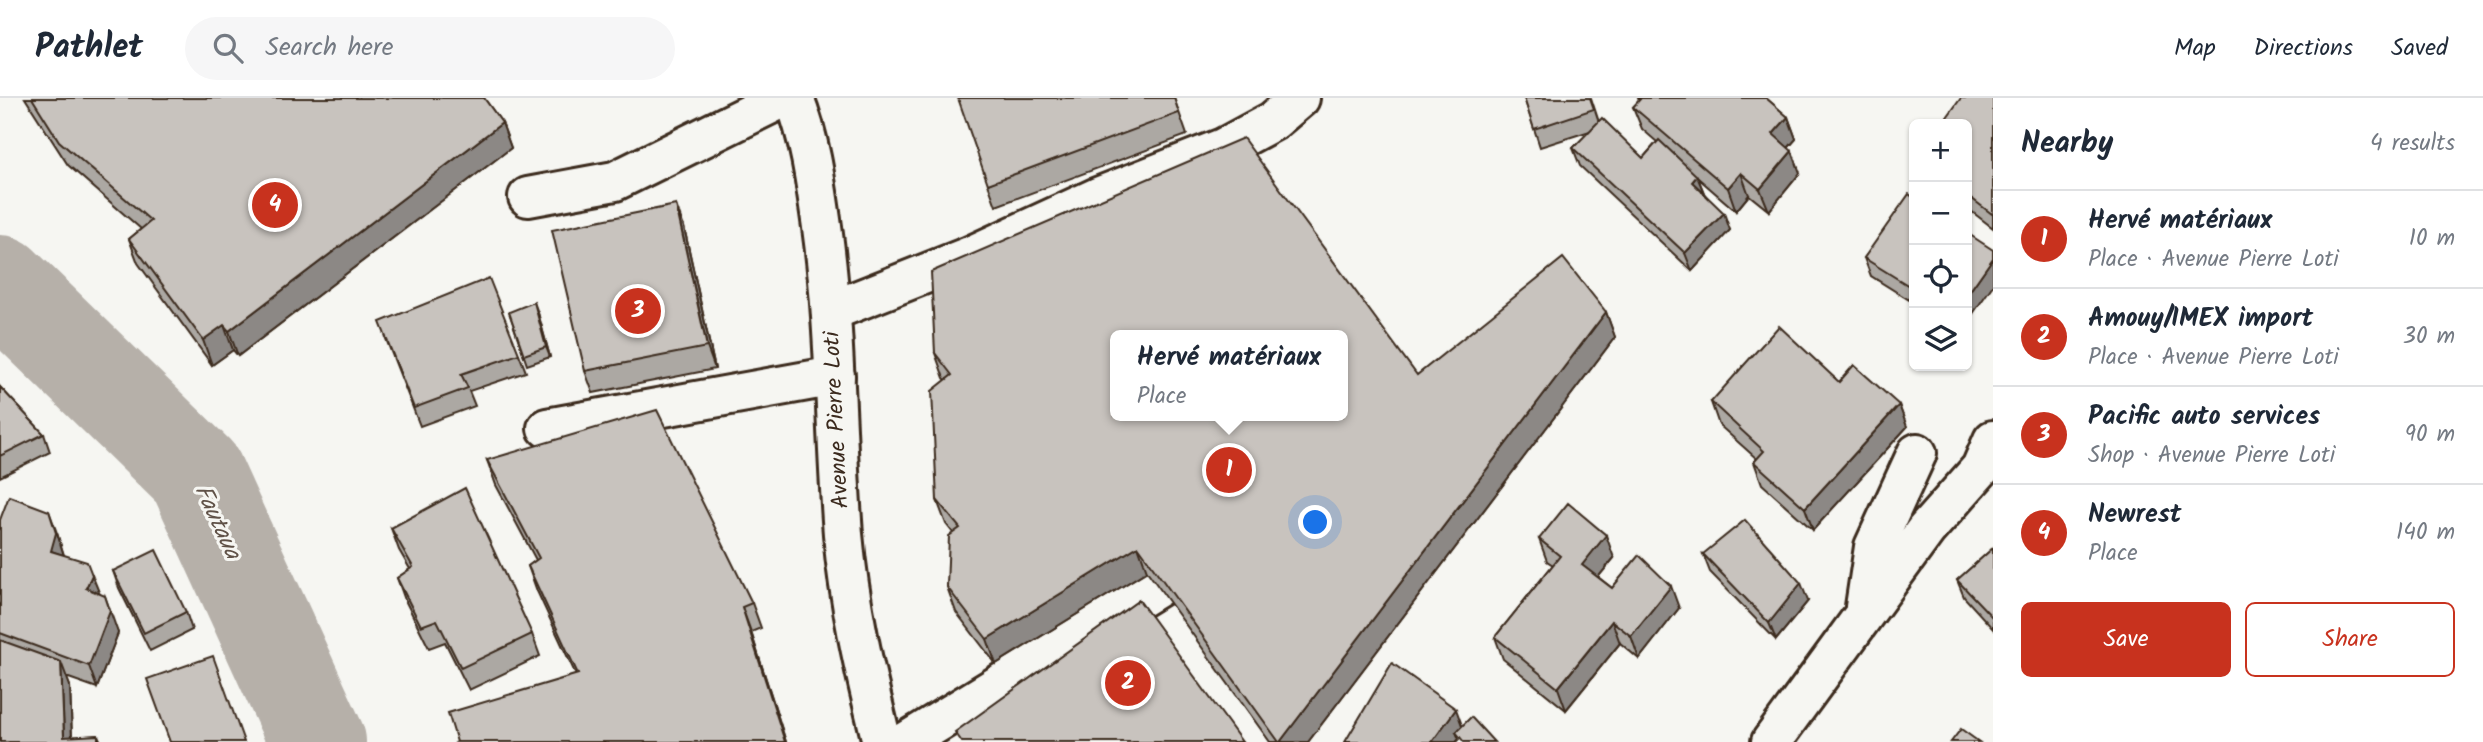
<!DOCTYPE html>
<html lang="en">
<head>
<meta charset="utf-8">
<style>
	:root { --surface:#fff; --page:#f6f6f7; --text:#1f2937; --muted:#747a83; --line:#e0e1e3; --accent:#c8321e }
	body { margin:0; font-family:Kalam,sans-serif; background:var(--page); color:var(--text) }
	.controls { position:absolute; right:21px; top:21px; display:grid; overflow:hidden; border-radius:10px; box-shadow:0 2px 5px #0004 }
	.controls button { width:63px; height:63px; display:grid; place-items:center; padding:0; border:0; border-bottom:2px solid var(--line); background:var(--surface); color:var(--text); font:35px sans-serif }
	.you { position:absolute; left:1316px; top:425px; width:24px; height:24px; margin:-18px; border:5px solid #fff; border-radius:50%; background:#1a73e8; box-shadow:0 0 0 10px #1a73e833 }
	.badge { display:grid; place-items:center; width:46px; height:46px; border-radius:50%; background:var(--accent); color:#fff; font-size:23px; font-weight:700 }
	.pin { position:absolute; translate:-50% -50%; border:4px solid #fff; box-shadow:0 2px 7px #0006 }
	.popup { position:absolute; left:1110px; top:232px; width:238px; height:91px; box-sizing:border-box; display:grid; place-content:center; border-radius:10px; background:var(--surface); filter:drop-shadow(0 2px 5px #0005); font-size:23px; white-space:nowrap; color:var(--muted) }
	.popup b { font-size:26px; color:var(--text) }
	.popup::after { content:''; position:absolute; left:50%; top:100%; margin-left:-14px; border:14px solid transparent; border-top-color:var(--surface) }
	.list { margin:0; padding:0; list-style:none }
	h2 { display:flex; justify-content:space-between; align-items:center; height:91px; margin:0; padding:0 28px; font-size:30px }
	h2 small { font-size:23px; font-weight:400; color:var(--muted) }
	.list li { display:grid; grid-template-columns:46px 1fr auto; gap:21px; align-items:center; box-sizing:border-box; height:98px; padding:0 28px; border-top:2px solid var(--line) }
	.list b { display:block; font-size:26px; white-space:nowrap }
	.list p { margin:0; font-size:23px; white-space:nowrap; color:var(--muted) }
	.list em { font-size:23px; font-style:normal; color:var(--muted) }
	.actions { display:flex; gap:14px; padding:21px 28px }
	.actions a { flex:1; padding:16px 0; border:2px solid var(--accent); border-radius:10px; text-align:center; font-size:24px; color:var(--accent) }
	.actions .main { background:var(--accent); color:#fff }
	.icon { flex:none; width:38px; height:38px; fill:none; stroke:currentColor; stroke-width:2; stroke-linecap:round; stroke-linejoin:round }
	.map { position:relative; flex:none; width:1993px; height:644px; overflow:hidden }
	header { display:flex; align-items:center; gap:42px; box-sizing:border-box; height:98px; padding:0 35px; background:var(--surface); border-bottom:2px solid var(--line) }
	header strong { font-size:33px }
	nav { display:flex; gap:38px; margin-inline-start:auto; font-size:24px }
	.search { width:490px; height:63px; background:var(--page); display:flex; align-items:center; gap:18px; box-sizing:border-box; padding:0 24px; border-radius:38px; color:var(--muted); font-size:26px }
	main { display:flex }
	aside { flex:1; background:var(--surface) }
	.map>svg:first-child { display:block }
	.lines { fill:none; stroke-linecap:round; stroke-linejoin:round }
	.river { stroke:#b6b0a9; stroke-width:96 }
	.street-casing { stroke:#3b2a1e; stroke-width:44 }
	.secondary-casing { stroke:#3b2a1e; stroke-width:44 }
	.street { stroke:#f6f6f2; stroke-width:38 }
	.secondary { stroke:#f6f6f2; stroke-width:38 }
	.wall { fill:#aca8a3; stroke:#3b2a1e; stroke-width:2 }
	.shaded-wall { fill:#8c8885; stroke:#3b2a1e; stroke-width:2 }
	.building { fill:#c8c3be; stroke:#3b2a1e; stroke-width:2; fill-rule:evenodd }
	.labels { text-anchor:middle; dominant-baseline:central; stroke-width:6; stroke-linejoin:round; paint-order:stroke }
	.street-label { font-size:23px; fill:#3b2a1e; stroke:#f6f6f2 }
	.water-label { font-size:24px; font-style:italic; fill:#605248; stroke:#f6f6f2 }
</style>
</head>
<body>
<header>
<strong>Pathlet</strong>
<div class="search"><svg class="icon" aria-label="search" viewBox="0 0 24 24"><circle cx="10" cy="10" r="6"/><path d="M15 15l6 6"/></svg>Search here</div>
<nav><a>Map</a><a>Directions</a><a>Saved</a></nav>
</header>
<main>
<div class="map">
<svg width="1993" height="644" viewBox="0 0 1993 644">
	<rect width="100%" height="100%" fill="#f6f6f2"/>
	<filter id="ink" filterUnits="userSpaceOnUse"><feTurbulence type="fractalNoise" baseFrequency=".0143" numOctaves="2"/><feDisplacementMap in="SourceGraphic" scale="14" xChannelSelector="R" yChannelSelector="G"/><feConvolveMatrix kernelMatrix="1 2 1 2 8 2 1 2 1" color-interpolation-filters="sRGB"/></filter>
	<g filter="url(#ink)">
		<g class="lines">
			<path class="river" d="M 0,185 L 196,376 L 318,644"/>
			<defs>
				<g id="street">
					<path d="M 528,99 L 615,83 L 783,0"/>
					<path d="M 831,213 L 970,158 L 1098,99 L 1223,50 L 1273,23 L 1300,0"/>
					<path d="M 547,330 L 835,278"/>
					<path d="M 1865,509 L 1874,449 L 1917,355"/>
					<path d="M 906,644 L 1161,487"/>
					<path d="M 1771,644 L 1926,432 L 1981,370 L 1993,342"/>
				</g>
				<path id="secondary" d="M 794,0 C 810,40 816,86 822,129 C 836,231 835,334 843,436 C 849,506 865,575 882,644"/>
			</defs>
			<use href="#street" class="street-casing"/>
			<use href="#secondary" class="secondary-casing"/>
			<use href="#street" class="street"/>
			<use href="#secondary" class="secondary"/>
		</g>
		<g class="wall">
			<path d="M 25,0 L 484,0 L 502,25 L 511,50 L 238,258 L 233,252 L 212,267 L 138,165 L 129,141 L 141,131 L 68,67 Z"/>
			<path d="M 1174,0 L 1187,37 L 996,108 L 988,86 Z"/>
			<path d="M 1524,0 L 1591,0 L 1599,24 L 1643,60 L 1657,44 L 1642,31 L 1633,9 L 1639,3 L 1638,0 L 1766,0 L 1788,19 L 1796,41 L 1788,50 L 1800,75 L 1769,113 L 1749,97 L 1736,113 L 1698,80 L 1704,95 L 1730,132 L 1692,173 L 1580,68 L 1573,50 L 1590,33 L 1540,49 Z"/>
			<path d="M 1993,0 L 1993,130 L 1967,110 L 1967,26 Z"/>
			<path d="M 1914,100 L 1914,205 L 1871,178 L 1864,160 Z"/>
			<path d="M 684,129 L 715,271 L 593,295 L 585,273 Z"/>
			<path d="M 509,214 L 538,215 L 550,259 L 527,267 Z"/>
			<path d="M 1606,214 L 1615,239 L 1308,644 L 1270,644 L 1147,473 L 996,566 L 956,514 L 947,489 L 953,435 L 946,426 L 937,402 L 946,282 L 944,280 L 935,255 L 1417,277 Z"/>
			<path d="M 386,241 L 519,256 L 526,274 L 469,293 L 475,308 L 420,328 Z"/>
			<path d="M 0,289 L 44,336 L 50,354 L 0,379 Z"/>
			<path d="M 1711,304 L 1899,307 L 1907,329 L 1813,432 L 1762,386 L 1754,364 L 1757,361 L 1719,327 Z"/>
			<path d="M 487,362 L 752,505 L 761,530 L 751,534 L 786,644 L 457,644 L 576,577 L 537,493 L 528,468 L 536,462 L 496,387 Z"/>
			<path d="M 0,422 L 57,435 L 64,457 L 99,496 L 118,535 L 97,590 L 66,579 L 70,588 L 72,639 L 98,637 L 101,644 L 0,644 Z"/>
			<path d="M 391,430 L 532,536 L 540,558 L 469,592 L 445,544 L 429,550 L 405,502 L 397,480 L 410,471 L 399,452 Z"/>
			<path d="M 1539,441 L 1614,460 L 1598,479 L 1612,490 L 1679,510 L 1639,561 L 1620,545 L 1566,612 L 1503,561 L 1495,539 L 1553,467 L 1547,463 Z"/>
			<path d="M 1993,450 L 1993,531 L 1964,499 L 1957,482 Z"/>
			<path d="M 1703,456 L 1808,503 L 1776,542 L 1710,474 Z"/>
			<path d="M 113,473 L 186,514 L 192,532 L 150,553 L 119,490 Z"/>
		</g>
		<g class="shaded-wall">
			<path d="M 1788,19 L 1796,41 L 1781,58 L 1773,36 Z"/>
			<path d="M 502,25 L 511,50 L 238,258 L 229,233 Z"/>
			<path d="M 1792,53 L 1800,75 L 1769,113 L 1760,91 Z"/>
			<path d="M 1741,75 L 1749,97 L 1736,113 L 1728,90 Z"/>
			<path d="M 1697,78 L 1704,95 L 1692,84 Z"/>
			<path d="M 676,107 L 684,129 L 715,271 L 707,249 Z"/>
			<path d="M 1724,115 L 1730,132 L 1692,173 L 1685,155 Z"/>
			<path d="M 1993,160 L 1993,187 L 1967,224 L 1967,197 Z"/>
			<path d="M 534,204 L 538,215 L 550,259 L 546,249 Z"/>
			<path d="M 1606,214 L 1615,239 L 1308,644 L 1280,644 Z"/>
			<path d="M 224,227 L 233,252 L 212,267 L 203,242 Z"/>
			<path d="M 1899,307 L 1907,329 L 1813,432 L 1805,410 Z"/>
			<path d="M 49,413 L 57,435 L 64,458 L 51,453 Z"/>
			<path d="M 1606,437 L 1614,460 L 1590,489 L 1582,467 Z"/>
			<path d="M 1138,448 L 1147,473 L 996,566 L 987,541 Z"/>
			<path d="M 92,477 L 101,499 L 86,490 Z"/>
			<path d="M 1801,485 L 1808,503 L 1776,542 L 1769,525 Z"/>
			<path d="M 1671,488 L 1679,510 L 1639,561 L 1631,538 Z"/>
			<path d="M 105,498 L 118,535 L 97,590 L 89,568 Z"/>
			<path d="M 742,509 L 751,534 L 786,644 L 785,644 Z"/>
			<path d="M 1612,523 L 1620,545 L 1566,612 L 1558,590 Z"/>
			<path d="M 61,564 L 70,588 L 72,644 L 64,639 Z"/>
			<path d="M 1456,611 L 1464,633 L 1456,634 L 1459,641 L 1456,644 L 1432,644 Z"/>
		</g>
		<g class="building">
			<path d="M 32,0 L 484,0 L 502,25 L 229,233 L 224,227 L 203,242 L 129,141 L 151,123 L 59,43 Z"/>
			<path d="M 958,0 L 1174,0 L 1179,15 L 988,86 Z"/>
			<path d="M 1524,0 L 1590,0 L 1594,11 L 1534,31 Z"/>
			<path d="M 1641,0 L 1766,0 L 1788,19 L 1773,36 L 1792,53 L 1760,91 L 1741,75 L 1728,90 L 1633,9 Z"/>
			<path d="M 1961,0 L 1993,0 L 1993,114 L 1992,116 L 1967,97 L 1967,26 L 1942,26 Z"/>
			<path d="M 1602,20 L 1643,60 L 1659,42 L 1697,78 L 1692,84 L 1724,115 L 1685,155 L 1573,50 Z"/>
			<path d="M 1243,40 L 1417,277 L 1563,160 L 1606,214 L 1280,644 L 1279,644 L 1138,448 L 987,541 L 947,489 L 949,438 L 960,430 L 937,402 L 932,293 L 952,277 L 935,255 L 931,174 ZM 1115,237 L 1343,237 L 1343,318 L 1115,318 Z"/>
			<path d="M 1909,96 L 1914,100 L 1914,191 L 1864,160 Z"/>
			<path d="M 676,107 L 707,249 L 585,273 L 552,132 Z"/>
			<path d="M 1967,135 L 1993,152 L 1993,160 L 1967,197 Z"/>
			<path d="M 489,180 L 519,256 L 461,276 L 468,290 L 414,310 L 380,224 Z"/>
			<path d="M 534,204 L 546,249 L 524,257 L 509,214 Z"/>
			<path d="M 1779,228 L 1839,284 L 1854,267 L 1899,307 L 1805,410 L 1754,364 L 1764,353 L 1711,304 Z"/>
			<path d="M 0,289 L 44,336 L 0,358 Z"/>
			<path d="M 657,312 L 752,505 L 742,509 L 785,644 L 457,644 L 448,615 L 578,576 L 528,468 L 539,460 L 487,362 Z"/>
			<path d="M 465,390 L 532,536 L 461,570 L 437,522 L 421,528 L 397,480 L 413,469 L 391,430 Z"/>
			<path d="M 9,398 L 49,413 L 56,435 L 51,453 L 87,464 L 92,477 L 86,490 L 105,498 L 110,513 L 89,568 L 0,535 L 0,422 Z"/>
			<path d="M 1568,405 L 1606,437 L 1582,467 L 1612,490 L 1639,457 L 1671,488 L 1631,538 L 1612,523 L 1558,590 L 1495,539 L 1560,458 L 1539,441 Z"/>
			<path d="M 1745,422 L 1801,485 L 1769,525 L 1703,456 Z"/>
			<path d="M 1993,450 L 1993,520 L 1957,482 Z"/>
			<path d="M 156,452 L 186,514 L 144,535 L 113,473 Z"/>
			<path d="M 1139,502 L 1242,644 L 962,644 L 955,634 Z"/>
			<path d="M 0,542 L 61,564 L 64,639 L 98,637 L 98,644 L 0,644 Z"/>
			<path d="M 213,558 L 244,644 L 170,644 L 147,581 Z"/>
			<path d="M 1392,565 L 1456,611 L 1432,644 L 1345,644 Z"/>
			<path d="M 1471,619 L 1494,644 L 1464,644 L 1456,634 Z"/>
			<path d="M 1961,631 L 1979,644 L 1951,644 Z"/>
		</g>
	</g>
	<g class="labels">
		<g class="street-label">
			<text transform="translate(837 322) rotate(-93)">Avenue Pierre Loti</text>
		</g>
		<g class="water-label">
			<text transform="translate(217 424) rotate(65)">Fautaua</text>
		</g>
	</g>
</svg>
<div class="controls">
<button>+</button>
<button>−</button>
<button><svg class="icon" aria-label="locate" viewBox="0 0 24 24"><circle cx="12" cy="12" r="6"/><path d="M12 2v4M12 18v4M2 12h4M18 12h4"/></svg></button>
<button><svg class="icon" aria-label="layers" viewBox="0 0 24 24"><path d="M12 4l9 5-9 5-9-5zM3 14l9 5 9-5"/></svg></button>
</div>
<div class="you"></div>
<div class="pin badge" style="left:1229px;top:372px">1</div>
<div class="popup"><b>Hervé matériaux</b>Place</div>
<div class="pin badge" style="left:1128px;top:585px">2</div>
<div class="pin badge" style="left:638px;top:213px">3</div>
<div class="pin badge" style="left:275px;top:107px">4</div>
</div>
<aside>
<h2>Nearby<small>4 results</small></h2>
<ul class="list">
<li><span class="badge">1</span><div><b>Hervé matériaux</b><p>Place · Avenue Pierre Loti</p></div><em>10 m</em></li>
<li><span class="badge">2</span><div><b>Amouy/IMEX import</b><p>Place · Avenue Pierre Loti</p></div><em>30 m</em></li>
<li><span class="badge">3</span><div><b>Pacific auto services</b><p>Shop · Avenue Pierre Loti</p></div><em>90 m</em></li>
<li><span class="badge">4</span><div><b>Newrest</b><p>Place</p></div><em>140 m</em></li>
</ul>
<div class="actions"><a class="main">Save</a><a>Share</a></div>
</aside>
</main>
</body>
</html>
